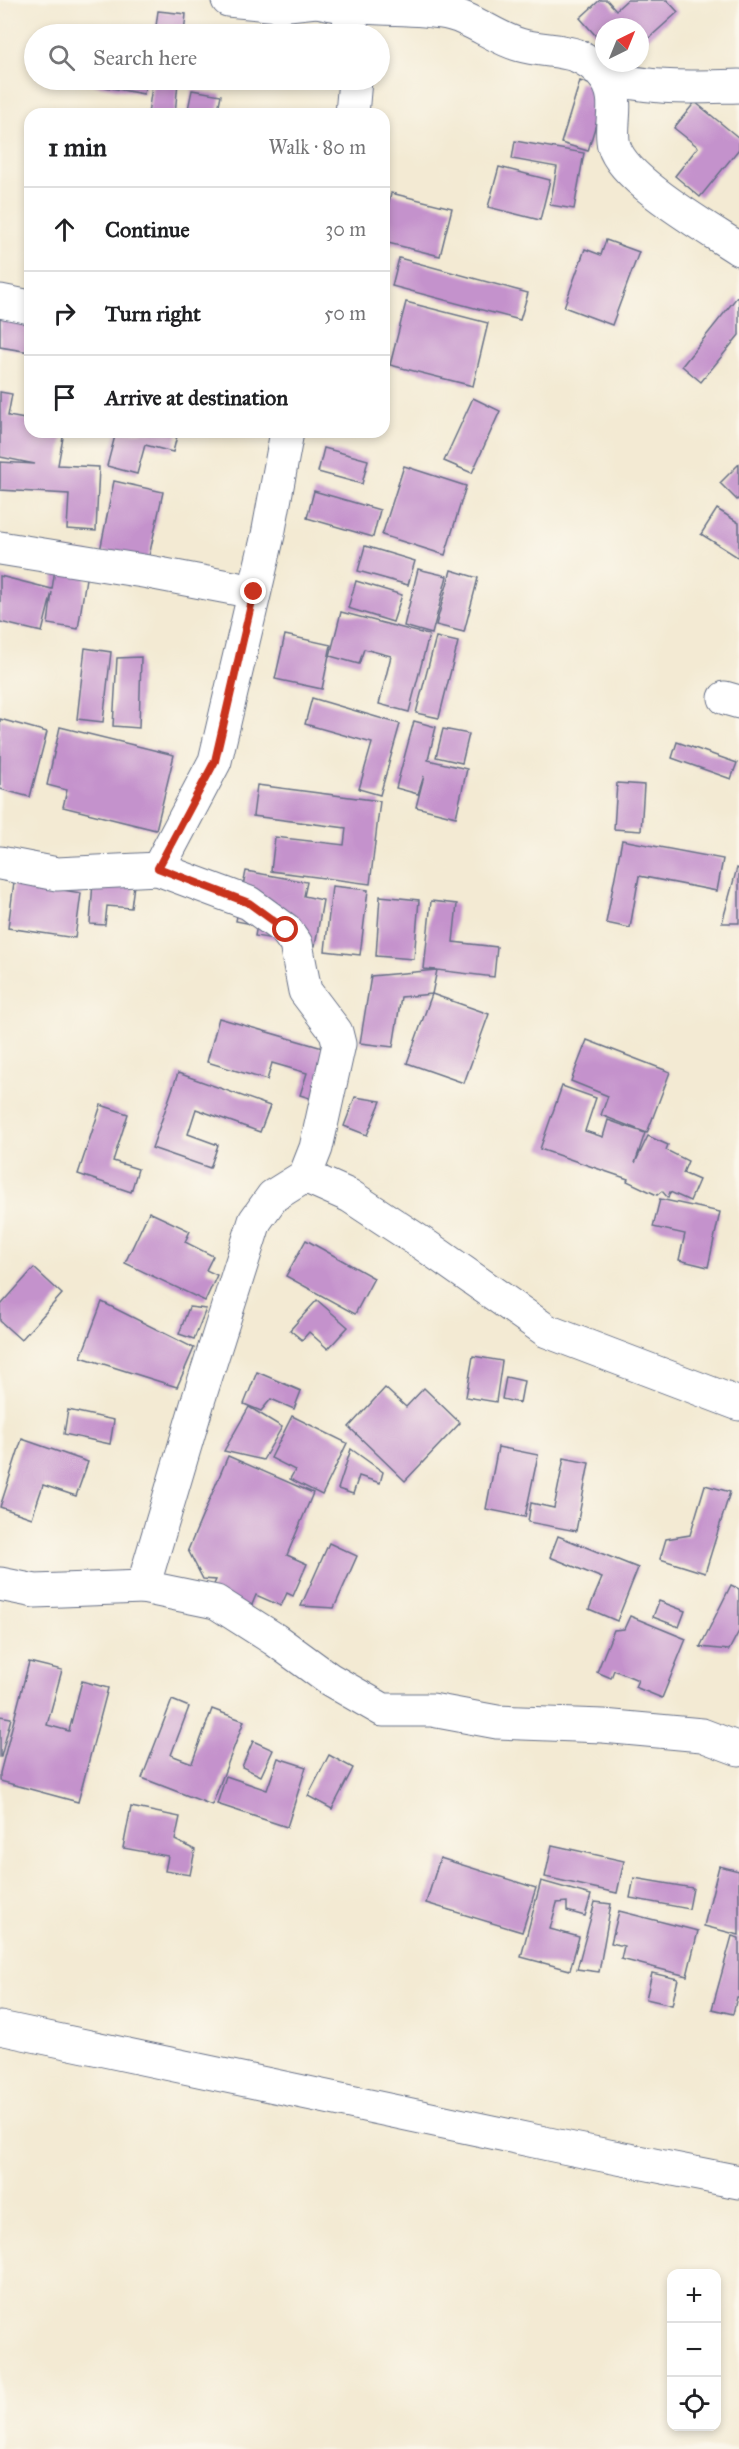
<!DOCTYPE html>
<html lang="en">
<head>
<meta charset="utf-8">
<style>
	:root { --surface:#fff; --page:#f6f6f6; --text:#202124; --muted:#757577; --line:#e0e0e0 }
	body { margin:0; font-family:"IM FELL Great Primer",serif; background:var(--page); color:var(--text) }
	.controls { position:absolute; right:18px; bottom:18px; display:grid; overflow:hidden; border-radius:12px; box-shadow:0 3px 9px #0003 }
	.controls button { width:54px; height:54px; display:grid; place-items:center; padding:0; border:0; border-bottom:2px solid var(--line); background:var(--surface); color:var(--text); font:30px sans-serif }
	.compass { position:absolute; left:595px; top:18px; width:54px; height:54px; border-radius:50%; background:var(--surface); box-shadow:0 3px 9px #0003; rotate:43deg }
	.stop { position:absolute; width:18px; height:18px; margin:-14px; border:4px solid #c8321e; border-radius:50%; background:#fff }
	.stop.end { background:#c8321e; border-color:#fff; box-shadow:0 2px 6px #0008 }
	.list { margin:0; padding:0; list-style:none }
	h2 { display:flex; justify-content:space-between; align-items:center; height:78px; margin:0; padding:0 24px; font-size:26px }
	h2 small { font-size:20px; font-weight:400; color:var(--muted) }
	.list li { display:grid; grid-template-columns:39px 1fr auto; gap:18px; align-items:center; box-sizing:border-box; height:84px; padding:0 24px; border-top:2px solid var(--line) }
	.list b { display:block; font-size:22px; white-space:nowrap }
	.list em { font-size:20px; font-style:normal; color:var(--muted) }
	.icon { flex:none; width:33px; height:33px; fill:none; stroke:currentColor; stroke-width:2; stroke-linecap:round; stroke-linejoin:round }
	.map { position:relative; flex:none; width:739px; height:2449px; overflow:hidden }
	.search { position:absolute; background:var(--surface); box-shadow:0 3px 9px #0003; left:24px; top:24px; width:366px; height:66px; display:flex; align-items:center; gap:15px; box-sizing:border-box; padding:0 21px; border-radius:33px; color:var(--muted); font-size:22px }
	.panel { position:absolute; background:var(--surface); box-shadow:0 3px 9px #0003; left:24px; top:108px; width:366px; height:330px; border-radius:18px }
	.map>svg:first-child { display:block }
	.building { fill:#c492cc }
	.lines { fill:none; stroke-linecap:round; stroke-linejoin:round }
	.minor-casing { stroke:#677087; stroke-width:35 }
	.major-casing { stroke:#677087; stroke-width:35 }
	.minor { stroke:#fff; stroke-width:33 }
	.major { stroke:#fff; stroke-width:33 }
	.route { stroke:#c8321e; stroke-width:8 }
</style>
</head>
<body>
<div class="map">
<svg width="739" height="2449" viewBox="0 0 739 2449">
	<rect width="100%" height="100%" fill="#fbf7ec"/>
	<filter id="ink" filterUnits="userSpaceOnUse"><feTurbulence type="fractalNoise" baseFrequency=".0167" numOctaves="2"/><feDisplacementMap in="SourceGraphic" scale="12" xChannelSelector="R" yChannelSelector="G"/><feConvolveMatrix kernelMatrix="1 2 1 2 8 2 1 2 1" color-interpolation-filters="sRGB"/></filter>
	<filter id="wash" filterUnits="userSpaceOnUse"><feTurbulence type="fractalNoise" baseFrequency=".008" numOctaves="4" result="noise"/><feDisplacementMap in="SourceGraphic" scale="24" xChannelSelector="R" yChannelSelector="G"/><feGaussianBlur stdDeviation="1.35" result="paint"/><feColorMatrix in="noise" values="0 0 0 0 0 0 0 0 0 0 0 0 0 0 0 0 0 1.4 0 .05"/><feComposite in="paint" operator="in"/></filter>
	<g filter="url(#wash)">
		<rect width="100%" height="100%" fill="#f3ead3"/>
		<g id="blocks">
			<g class="building">
				<path d="M 600,0 L 607,0 L 616,10 L 627,0 L 667,0 L 678,12 L 640,46 L 640,27 L 604,27 L 604,45 L 580,18 Z"/>
				<path d="M 158,11 L 186,14 L 184,34 L 155,34 Z"/>
				<path d="M 95,80 L 146,80 L 144,94 L 94,85 Z"/>
				<path d="M 153,80 L 178,82 L 175,114 L 148,114 Z"/>
				<path d="M 580,81 L 606,90 L 588,151 L 561,143 Z"/>
				<path d="M 192,90 L 221,95 L 217,114 L 187,114 Z"/>
				<path d="M 695,102 L 739,138 L 739,149 L 700,197 L 675,176 L 698,147 L 674,128 Z"/>
				<path d="M 515,141 L 584,153 L 574,209 L 550,205 L 557,167 L 512,159 Z"/>
				<path d="M 499,167 L 550,180 L 540,220 L 488,207 Z"/>
				<path d="M 391,193 L 452,208 L 440,256 L 384,242 L 384,222 Z"/>
				<path d="M 606,240 L 639,252 L 612,325 L 564,307 L 585,249 L 601,255 Z"/>
				<path d="M 399,258 L 528,293 L 520,320 L 392,286 Z"/>
				<path d="M 737,297 L 739,299 L 739,335 L 701,382 L 682,366 Z"/>
				<path d="M 406,302 L 488,323 L 473,386 L 390,365 Z"/>
				<path d="M 0,311 L 30,316 L 30,352 L 0,347 Z"/>
				<path d="M 0,392 L 12,394 L 8,416 L 30,420 L 30,432 L 64,432 L 58,465 L 99,467 L 96,531 L 67,529 L 69,494 L 0,490 L 0,462 L 35,464 L 0,457 Z"/>
				<path d="M 473,398 L 500,411 L 472,473 L 444,461 Z"/>
				<path d="M 116,432 L 178,432 L 173,452 L 145,445 L 137,474 L 107,466 Z"/>
				<path d="M 324,448 L 368,460 L 362,484 L 318,472 Z"/>
				<path d="M 739,464 L 739,498 L 737,500 L 720,483 Z"/>
				<path d="M 404,466 L 466,486 L 445,555 L 382,535 Z"/>
				<path d="M 114,481 L 163,492 L 148,561 L 100,551 Z"/>
				<path d="M 314,491 L 380,510 L 373,537 L 307,518 Z"/>
				<path d="M 717,509 L 739,523 L 739,558 L 701,534 Z"/>
				<path d="M 365,546 L 415,561 L 408,585 L 358,571 Z"/>
				<path d="M 58,549 L 90,553 L 78,629 L 48,624 L 52,592 L 42,632 L 0,622 L 0,576 L 52,589 Z"/>
				<path d="M 418,569 L 447,576 L 432,634 L 404,626 Z"/>
				<path d="M 451,570 L 478,578 L 464,632 L 436,625 Z"/>
				<path d="M 356,581 L 402,595 L 393,622 L 348,608 Z"/>
				<path d="M 341,612 L 429,635 L 409,712 L 379,704 L 391,656 L 364,649 L 359,664 L 330,656 Z"/>
				<path d="M 285,635 L 331,645 L 322,689 L 275,679 Z"/>
				<path d="M 436,637 L 458,642 L 439,718 L 416,713 Z"/>
				<path d="M 85,648 L 111,652 L 103,722 L 77,719 Z"/>
				<path d="M 141,657 L 139,728 L 113,726 L 117,658 Z"/>
				<path d="M 312,698 L 400,724 L 380,795 L 359,789 L 372,743 L 305,724 Z"/>
				<path d="M 0,719 L 47,732 L 30,797 L 0,789 Z"/>
				<path d="M 414,721 L 436,727 L 428,760 L 467,769 L 456,817 L 416,807 L 424,776 L 418,794 L 396,788 Z"/>
				<path d="M 60,727 L 174,755 L 156,830 L 63,807 L 67,790 L 47,785 Z"/>
				<path d="M 443,729 L 469,734 L 462,763 L 436,757 Z"/>
				<path d="M 677,742 L 737,763 L 731,779 L 672,758 Z"/>
				<path d="M 617,783 L 644,785 L 641,831 L 614,829 Z"/>
				<path d="M 257,785 L 380,801 L 370,884 L 271,871 L 275,837 L 344,845 L 346,828 L 253,816 Z"/>
				<path d="M 622,840 L 723,859 L 717,891 L 639,876 L 630,928 L 606,923 Z"/>
				<path d="M 737,868 L 739,869 L 739,923 L 722,923 Z"/>
				<path d="M 246,871 L 307,882 L 304,896 L 323,900 L 315,946 L 255,936 L 257,925 L 236,921 Z"/>
				<path d="M 14,882 L 81,893 L 75,938 L 8,928 Z"/>
				<path d="M 93,882 L 134,885 L 131,908 L 107,906 L 105,925 L 90,924 Z"/>
				<path d="M 332,886 L 368,890 L 360,955 L 325,951 Z"/>
				<path d="M 380,896 L 419,900 L 414,959 L 376,956 Z"/>
				<path d="M 431,901 L 457,904 L 453,942 L 497,947 L 494,977 L 437,970 L 432,994 L 401,997 L 393,1047 L 360,1043 L 371,976 L 437,970 L 424,969 Z"/>
				<path d="M 432,994 L 489,1014 L 464,1083 L 407,1063 Z"/>
				<path d="M 219,1018 L 333,1051 L 319,1101 L 300,1095 L 307,1073 L 272,1063 L 267,1080 L 207,1062 Z"/>
				<path d="M 587,1040 L 670,1072 L 647,1133 L 601,1115 L 608,1096 L 571,1081 Z"/>
				<path d="M 178,1073 L 270,1106 L 260,1132 L 196,1109 L 188,1134 L 218,1145 L 210,1168 L 152,1148 Z"/>
				<path d="M 562,1086 L 596,1098 L 585,1131 L 603,1137 L 608,1120 L 645,1133 L 635,1163 L 648,1136 L 668,1145 L 666,1150 L 688,1161 L 683,1173 L 699,1180 L 690,1201 L 670,1192 L 668,1198 L 662,1191 L 657,1195 L 627,1181 L 628,1179 L 540,1149 Z"/>
				<path d="M 355,1097 L 381,1101 L 367,1135 L 344,1126 Z"/>
				<path d="M 101,1105 L 128,1114 L 113,1161 L 138,1169 L 131,1192 L 78,1174 Z"/>
				<path d="M 660,1199 L 720,1212 L 708,1267 L 679,1260 L 685,1234 L 653,1227 Z"/>
				<path d="M 149,1212 L 190,1231 L 185,1242 L 213,1256 L 206,1270 L 217,1275 L 205,1301 L 125,1263 Z"/>
				<path d="M 306,1240 L 374,1278 L 355,1314 L 286,1276 Z"/>
				<path d="M 34,1268 L 62,1294 L 21,1340 L 0,1321 L 0,1306 Z"/>
				<path d="M 317,1300 L 348,1327 L 328,1349 L 309,1332 L 302,1340 L 290,1330 Z"/>
				<path d="M 102,1302 L 194,1348 L 177,1387 L 81,1357 Z"/>
				<path d="M 189,1307 L 206,1309 L 194,1339 L 179,1334 Z"/>
				<path d="M 473,1356 L 502,1361 L 496,1402 L 466,1397 Z"/>
				<path d="M 257,1372 L 301,1391 L 294,1409 L 271,1399 L 261,1411 L 244,1404 Z"/>
				<path d="M 506,1377 L 524,1381 L 520,1403 L 502,1399 Z"/>
				<path d="M 385,1388 L 406,1407 L 424,1388 L 460,1423 L 405,1481 L 349,1427 Z"/>
				<path d="M 249,1407 L 282,1427 L 263,1460 L 224,1451 Z"/>
				<path d="M 68,1410 L 114,1420 L 110,1444 L 64,1434 Z"/>
				<path d="M 292,1416 L 347,1443 L 322,1495 L 290,1479 L 295,1470 L 271,1458 Z"/>
				<path d="M 22,1439 L 88,1462 L 76,1496 L 43,1485 L 32,1518 L 0,1507 Z"/>
				<path d="M 498,1447 L 538,1455 L 525,1517 L 486,1509 Z"/>
				<path d="M 351,1449 L 383,1472 L 380,1483 L 359,1476 L 353,1494 L 338,1489 Z"/>
				<path d="M 228,1456 L 313,1493 L 287,1555 L 307,1564 L 293,1596 L 287,1593 L 281,1606 L 256,1595 L 249,1612 L 209,1595 L 216,1580 L 203,1579 L 188,1550 Z"/>
				<path d="M 564,1458 L 589,1463 L 576,1531 L 528,1522 L 531,1503 L 554,1508 Z"/>
				<path d="M 705,1485 L 730,1492 L 705,1573 L 660,1559 L 666,1539 L 690,1535 Z"/>
				<path d="M 558,1536 L 638,1568 L 617,1621 L 589,1609 L 602,1578 L 550,1557 Z"/>
				<path d="M 329,1543 L 357,1556 L 334,1608 L 301,1606 Z"/>
				<path d="M 731,1585 L 739,1589 L 739,1631 L 729,1650 L 700,1647 Z"/>
				<path d="M 659,1601 L 685,1611 L 679,1627 L 653,1617 Z"/>
				<path d="M 630,1616 L 686,1639 L 662,1698 L 635,1687 L 638,1680 L 614,1670 L 611,1678 L 597,1672 L 614,1630 L 624,1629 Z"/>
				<path d="M 29,1662 L 62,1670 L 47,1725 L 69,1731 L 82,1681 L 108,1688 L 78,1802 L 0,1781 L 0,1773 Z"/>
				<path d="M 172,1700 L 189,1707 L 171,1755 L 192,1763 L 212,1709 L 244,1721 L 212,1805 L 142,1778 Z"/>
				<path d="M 0,1716 L 11,1718 L 1,1757 L 0,1757 Z"/>
				<path d="M 253,1741 L 273,1750 L 261,1776 L 242,1767 Z"/>
				<path d="M 329,1755 L 353,1768 L 332,1809 L 308,1796 Z"/>
				<path d="M 278,1758 L 306,1767 L 287,1827 L 217,1804 L 226,1776 L 267,1790 Z"/>
				<path d="M 131,1807 L 180,1817 L 175,1840 L 195,1850 L 190,1875 L 165,1871 L 168,1856 L 123,1848 Z"/>
				<path d="M 552,1845 L 624,1861 L 617,1893 L 545,1877 Z"/>
				<path d="M 440,1858 L 536,1888 L 522,1932 L 426,1903 Z"/>
				<path d="M 719,1866 L 739,1871 L 739,1935 L 704,1926 Z"/>
				<path d="M 634,1878 L 693,1888 L 689,1909 L 630,1898 Z"/>
				<path d="M 541,1881 L 591,1895 L 585,1916 L 567,1911 L 567,1902 L 557,1903 L 550,1929 L 579,1937 L 570,1970 L 521,1957 Z"/>
				<path d="M 595,1902 L 611,1904 L 599,1972 L 577,1969 Z"/>
				<path d="M 619,1911 L 698,1931 L 687,1976 L 621,1959 L 624,1946 L 611,1943 Z"/>
				<path d="M 732,1936 L 739,1938 L 739,1997 L 737,1997 L 733,2014 L 712,2009 Z"/>
				<path d="M 652,1973 L 678,1979 L 672,2005 L 646,1999 Z"/>
			</g>
		</g>
	</g>
	<g filter="url(#ink)">
		<use href="#blocks" fill-opacity="0" stroke="#677087" stroke-width="1.5"/>
		<g class="lines">
			<defs>
				<g id="minor">
					<path d="M 228,0 L 279,5 L 316,1"/>
					<path d="M 314,0 C 355,12 399,5 441,12 C 471,16 492,37 520,45 C 552,54 578,45 603,75 C 623,98 608,124 614,146 C 623,180 709,229 739,249"/>
					<path d="M 348,6 L 351,34"/>
					<path d="M 604,76 C 650,90 692,87 739,86"/>
					<path d="M 352,114 L 355,80"/>
					<path d="M 0,301 L 30,307"/>
					<path d="M 0,548 L 149,572 L 254,592"/>
					<path d="M 725,698 L 739,702"/>
					<path d="M 0,863 L 57,874 L 158,869 L 249,903 L 286,930 L 296,944 L 305,991 L 336,1032 L 339,1044 L 316,1148 L 305,1176 L 273,1196 L 255,1221 L 199,1398 L 143,1587 L 216,1602 L 274,1639 L 329,1679 L 383,1710 L 432,1710 L 497,1722 L 603,1726 L 702,1735 L 739,1749"/>
					<path d="M 158,869 L 215,761 L 268,535 L 287,432"/>
					<path d="M 305,1176 L 350,1196 L 426,1246 L 547,1331 L 739,1404"/>
					<path d="M 0,1584 L 35,1591 L 143,1587"/>
				</g>
				<path id="major" d="M 0,2028 L 558,2146 L 739,2182"/>
			</defs>
			<use href="#minor" class="minor-casing"/>
			<use href="#major" class="major-casing"/>
			<use href="#minor" class="minor"/>
			<use href="#major" class="major"/>
		</g>
	</g>
	<g class="lines" filter="url(#ink)">
		<path class="route" d="M 254,592 L 215,761 L 158,868 L 249,903 L 286,930"/>
	</g>
</svg>
<div class="controls">
<button>+</button>
<button>−</button>
<button><svg class="icon" aria-label="locate" viewBox="0 0 24 24"><circle cx="12" cy="12" r="6"/><path d="M12 2v4M12 18v4M2 12h4M18 12h4"/></svg></button>
</div>
<svg class="compass" viewBox="-18 -18 36 36"><path d="M0-13l5 13h-10z" fill="#e53935"/><path d="M0 13l5-13h-10z" fill="#757577"/></svg>
<div class="stop" style="left:286px;top:930px"></div>
<div class="stop end" style="left:254px;top:592px"></div>
<div class="search"><svg class="icon" aria-label="search" viewBox="0 0 24 24"><circle cx="10" cy="10" r="6"/><path d="M15 15l6 6"/></svg>Search here</div>
<section class="panel">
<h2>1 min<small>Walk · 80 m</small></h2>
<ul class="list">
<li><svg class="icon" aria-label="ahead" viewBox="0 0 24 24"><path d="M12 20V5M6 11l6-6 6 6"/></svg><div><b>Continue</b></div><em>30 m</em></li>
<li><svg class="icon" aria-label="right" viewBox="0 0 24 24"><path d="M7 20v-9h11M14 6l5 5-5 5"/></svg><div><b>Turn right</b></div><em>50 m</em></li>
<li><svg class="icon" aria-label="arrive" viewBox="0 0 24 24"><path d="M6 21V4h12l-3 4 3 4H6"/></svg><div><b>Arrive at destination</b></div></li>
</ul>
</section>
</div>
</body>
</html>
